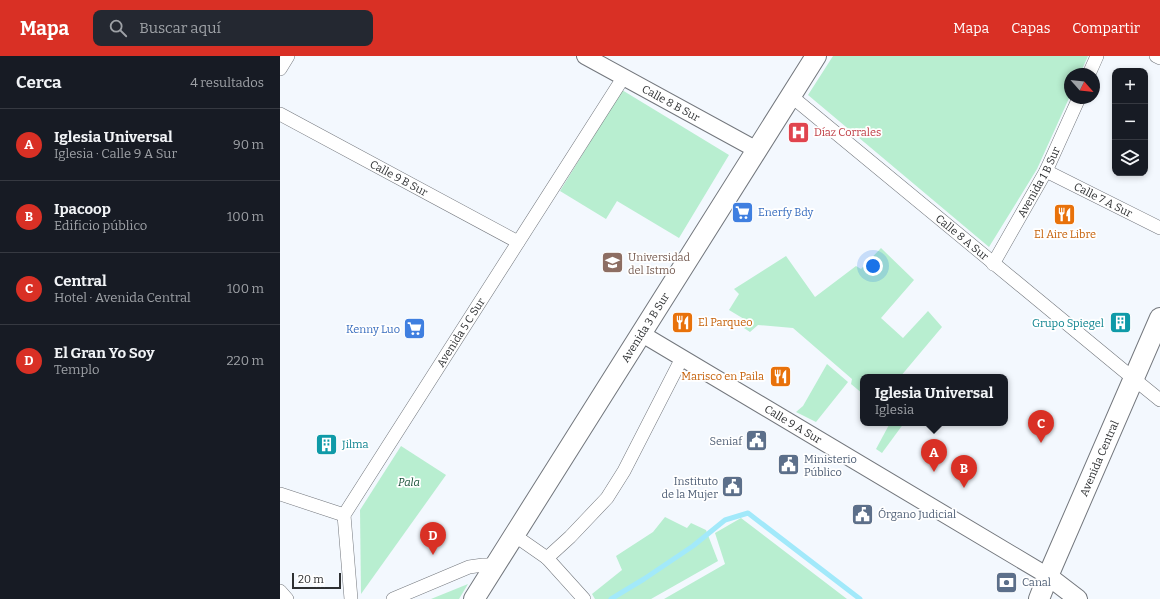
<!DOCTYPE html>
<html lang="es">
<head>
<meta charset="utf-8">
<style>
	:root { --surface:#171b24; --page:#242831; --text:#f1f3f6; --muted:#9ea1a6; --line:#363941; --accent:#d93025 }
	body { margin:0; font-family:Bitter,serif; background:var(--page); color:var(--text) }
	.controls { position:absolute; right:12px; top:12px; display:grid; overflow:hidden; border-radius:8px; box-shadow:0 2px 6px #0003 }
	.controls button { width:36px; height:36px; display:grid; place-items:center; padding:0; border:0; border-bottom:1px solid var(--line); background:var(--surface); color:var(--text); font:20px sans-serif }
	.compass { position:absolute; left:784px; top:12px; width:36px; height:36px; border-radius:50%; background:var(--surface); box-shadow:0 2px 6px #0003; rotate:117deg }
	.scale { position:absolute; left:12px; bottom:10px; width:49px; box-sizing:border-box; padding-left:4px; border:2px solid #2e3032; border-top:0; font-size:11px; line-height:14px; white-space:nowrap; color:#2e3032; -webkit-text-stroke:3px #fff; paint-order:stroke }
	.you { position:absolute; left:593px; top:210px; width:14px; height:14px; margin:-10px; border:3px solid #fff; border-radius:50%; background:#1a73e8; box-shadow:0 0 0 6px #1a73e833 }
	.badge { display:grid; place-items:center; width:26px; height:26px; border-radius:50%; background:var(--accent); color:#fff; font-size:13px; font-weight:700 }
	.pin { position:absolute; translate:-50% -33px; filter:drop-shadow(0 1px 2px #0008) }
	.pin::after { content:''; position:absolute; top:21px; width:14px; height:12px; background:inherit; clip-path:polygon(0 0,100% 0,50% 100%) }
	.popup { position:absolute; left:580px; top:318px; width:148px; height:52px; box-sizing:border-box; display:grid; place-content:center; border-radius:8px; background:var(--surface); filter:drop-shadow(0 1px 3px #0005); font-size:13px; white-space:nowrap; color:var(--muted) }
	.popup b { font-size:15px; color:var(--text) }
	.popup::after { content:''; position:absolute; left:50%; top:100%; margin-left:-8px; border:8px solid transparent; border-top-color:var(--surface) }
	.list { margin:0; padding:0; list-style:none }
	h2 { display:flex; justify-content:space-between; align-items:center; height:52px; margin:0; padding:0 16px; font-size:17px }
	h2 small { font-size:13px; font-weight:400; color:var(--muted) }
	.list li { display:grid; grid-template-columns:26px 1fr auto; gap:12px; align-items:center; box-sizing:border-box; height:72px; padding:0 16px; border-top:1px solid var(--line) }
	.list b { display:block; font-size:15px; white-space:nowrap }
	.list p { margin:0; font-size:13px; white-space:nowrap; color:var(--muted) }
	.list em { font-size:13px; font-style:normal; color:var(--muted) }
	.icon { flex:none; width:22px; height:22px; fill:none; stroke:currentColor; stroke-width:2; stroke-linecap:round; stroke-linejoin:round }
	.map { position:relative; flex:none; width:880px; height:543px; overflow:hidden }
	header { display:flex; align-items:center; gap:24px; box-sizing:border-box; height:56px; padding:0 20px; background:var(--accent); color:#fff }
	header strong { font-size:19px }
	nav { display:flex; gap:22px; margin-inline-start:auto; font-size:14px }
	.search { width:280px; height:36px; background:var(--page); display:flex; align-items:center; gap:10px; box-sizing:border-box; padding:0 14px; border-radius:8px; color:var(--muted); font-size:15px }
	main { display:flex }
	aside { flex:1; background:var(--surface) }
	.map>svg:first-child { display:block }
	.green { fill:#b8eed0 }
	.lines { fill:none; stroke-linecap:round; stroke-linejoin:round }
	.stream { stroke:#a2e9fa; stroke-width:5 }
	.minor-casing { stroke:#73777d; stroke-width:14 }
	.tertiary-casing { stroke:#73777d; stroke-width:18 }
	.secondary-casing { stroke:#73777d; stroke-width:20 }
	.primary-casing { stroke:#73777d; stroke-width:22 }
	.minor { stroke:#fff; stroke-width:13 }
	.tertiary { stroke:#fff; stroke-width:16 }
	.secondary { stroke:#fff; stroke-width:18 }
	.primary { stroke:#fff; stroke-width:20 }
	.labels { text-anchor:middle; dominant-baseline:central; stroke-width:3.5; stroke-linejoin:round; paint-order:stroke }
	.street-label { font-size:11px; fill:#2e3032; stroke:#fff }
	.health-label { font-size:11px; fill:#be3a42; stroke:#fff; text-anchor:start }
	.shop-label { font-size:11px; fill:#366cbe; stroke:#fff; text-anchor:start }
	.food-label { font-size:11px; fill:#c56008; stroke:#fff }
	.education-label { font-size:11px; fill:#785e54; stroke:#fff; text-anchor:start }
	.culture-label { font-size:11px; fill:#0d838f; stroke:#fff; text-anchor:end }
	.service-label { font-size:11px; fill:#4e5e75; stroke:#fff; text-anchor:start }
	.park-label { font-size:11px; font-style:italic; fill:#175037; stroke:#fff }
</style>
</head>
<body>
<header>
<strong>Mapa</strong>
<div class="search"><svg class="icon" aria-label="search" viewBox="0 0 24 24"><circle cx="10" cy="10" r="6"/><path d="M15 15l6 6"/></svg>Buscar aquí</div>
<nav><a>Mapa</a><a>Capas</a><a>Compartir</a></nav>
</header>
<main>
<aside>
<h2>Cerca<small>4 resultados</small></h2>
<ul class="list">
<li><span class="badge">A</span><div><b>Iglesia Universal</b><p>Iglesia · Calle 9 A Sur</p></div><em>90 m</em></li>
<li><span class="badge">B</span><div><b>Ipacoop</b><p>Edificio público</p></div><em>100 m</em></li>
<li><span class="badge">C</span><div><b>Central</b><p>Hotel · Avenida Central</p></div><em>100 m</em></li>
<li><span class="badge">D</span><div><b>El Gran Yo Soy</b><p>Templo</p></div><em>220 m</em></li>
</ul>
</aside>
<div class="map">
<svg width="880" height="543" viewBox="0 0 880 543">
	<rect width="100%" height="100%" fill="#f3f8fe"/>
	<g class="green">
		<path d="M 553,0 L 808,0 L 800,18 L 790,18 L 790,40 L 757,113 L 709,191 L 528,39 Z"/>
		<path d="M 342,34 L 449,99 L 399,182 L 337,145 L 326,163 L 280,135 Z"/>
		<path d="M 601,192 L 634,224 L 601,262 L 623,282 L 648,255 L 662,271 L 620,321 L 583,321 L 583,338 L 571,328 L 572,323 L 513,272 L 478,269 L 470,276 L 461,270 L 464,263 L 449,254 L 459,238 L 454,233 L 506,200 L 535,241 L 576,210 L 581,213 Z"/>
		<path d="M 547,308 L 568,326 L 536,366 L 516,356 L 523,350 Z"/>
		<path d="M 610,367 L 624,367 L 602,397 L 596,393 Z"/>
		<path d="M 121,390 L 166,419 L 81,538 L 80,454 Z"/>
		<path d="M 385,461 L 407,472 L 411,467 L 426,474 L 438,505 L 371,543 L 315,543 L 312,538 L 342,514 L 336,500 L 373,476 Z"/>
		<path d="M 461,462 L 567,543 L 384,543 L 445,508 L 435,477 Z"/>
		<path d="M 188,528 L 179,543 L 151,543 Z"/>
	</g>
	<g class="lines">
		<path class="stream" d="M 331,543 L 364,523 L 413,490 L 445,464 L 468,457 L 580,543"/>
		<defs>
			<g id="minor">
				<path d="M 876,0 L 880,2"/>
				<path d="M 0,13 L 8,0"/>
				<path d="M 809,18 L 817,0"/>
				<path id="s1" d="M 511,40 L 843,314 L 880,344"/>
				<path id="s2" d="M 0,58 L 238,186"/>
				<path id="s3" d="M 766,115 L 880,172"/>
				<path id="s4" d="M 713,208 L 766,115 L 799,42"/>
				<path d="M 0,438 L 64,459"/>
				<path d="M 234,479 L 267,502 L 304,543"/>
				<path d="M 267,502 L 290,481 L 327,442 L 344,415 L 402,302"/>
				<path d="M 0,535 L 7,543"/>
				<path id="s5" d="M 71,543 L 64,459 L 343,22"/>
				<path d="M 113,543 L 189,511 L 203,509 L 216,509"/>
			</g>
			<g id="tertiary">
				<path id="s6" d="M 305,0 L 477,94"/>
				<path id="s7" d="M 362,278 L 768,520"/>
			</g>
			<path id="secondary" d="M 768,520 L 798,543"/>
			<g id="primary">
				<path id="s8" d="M 194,543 L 536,0"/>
				<path id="s9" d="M 759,543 L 768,520 L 880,262"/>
			</g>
		</defs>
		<use href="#minor" class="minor-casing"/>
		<use href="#tertiary" class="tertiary-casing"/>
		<use href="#secondary" class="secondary-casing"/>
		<use href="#primary" class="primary-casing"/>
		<use href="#minor" class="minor"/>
		<use href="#tertiary" class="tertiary"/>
		<use href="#secondary" class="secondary"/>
		<use href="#primary" class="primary"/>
	</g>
	<defs>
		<symbol id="hospital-square" viewBox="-11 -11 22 22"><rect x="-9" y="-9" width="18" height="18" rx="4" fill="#e0444e" stroke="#fff"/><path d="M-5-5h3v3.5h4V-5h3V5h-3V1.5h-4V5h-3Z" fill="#fff"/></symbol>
		<symbol id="supermarket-square" viewBox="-11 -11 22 22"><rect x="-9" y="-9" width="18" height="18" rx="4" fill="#3f7fe0" stroke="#fff"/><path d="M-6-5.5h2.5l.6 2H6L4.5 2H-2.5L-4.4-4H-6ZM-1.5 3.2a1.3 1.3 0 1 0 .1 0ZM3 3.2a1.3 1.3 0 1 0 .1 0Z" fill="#fff"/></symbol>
		<symbol id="restaurant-square" viewBox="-11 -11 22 22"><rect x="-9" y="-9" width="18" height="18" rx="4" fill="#e8710a" stroke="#fff"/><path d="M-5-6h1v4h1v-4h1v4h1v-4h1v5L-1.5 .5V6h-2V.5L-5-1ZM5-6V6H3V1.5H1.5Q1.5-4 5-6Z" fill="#fff"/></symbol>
		<symbol id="university-square" viewBox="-11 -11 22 22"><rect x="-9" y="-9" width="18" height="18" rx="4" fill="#8d6e63" stroke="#fff"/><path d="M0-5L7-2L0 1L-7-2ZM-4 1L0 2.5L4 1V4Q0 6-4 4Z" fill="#fff"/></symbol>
		<symbol id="building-square" viewBox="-11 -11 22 22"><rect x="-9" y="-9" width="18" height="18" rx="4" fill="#0f9aa8" stroke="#fff"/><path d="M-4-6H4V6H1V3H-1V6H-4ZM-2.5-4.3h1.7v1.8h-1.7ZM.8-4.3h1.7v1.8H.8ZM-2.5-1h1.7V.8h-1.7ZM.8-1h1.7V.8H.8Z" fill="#fff"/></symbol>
		<symbol id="civic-square" viewBox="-11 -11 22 22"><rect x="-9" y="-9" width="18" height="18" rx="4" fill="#5c6f8a" stroke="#fff"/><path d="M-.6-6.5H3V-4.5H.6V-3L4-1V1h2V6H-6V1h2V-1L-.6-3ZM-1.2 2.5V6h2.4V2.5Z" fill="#fff"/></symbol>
		<symbol id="bank-square" viewBox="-11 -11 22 22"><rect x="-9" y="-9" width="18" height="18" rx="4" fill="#5c6f8a" stroke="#fff"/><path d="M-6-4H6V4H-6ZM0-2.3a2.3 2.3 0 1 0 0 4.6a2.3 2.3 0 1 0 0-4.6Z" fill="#fff"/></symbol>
	</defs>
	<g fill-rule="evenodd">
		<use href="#hospital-square" x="506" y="64" width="25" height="25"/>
		<use href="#supermarket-square" x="450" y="144" width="25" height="25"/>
		<use href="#restaurant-square" x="772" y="146" width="25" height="25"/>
		<use href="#university-square" x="320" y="194" width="25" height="25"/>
		<use href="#restaurant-square" x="390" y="254" width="25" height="25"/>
		<use href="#building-square" x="828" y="254" width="25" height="25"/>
		<use href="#supermarket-square" x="122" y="260" width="25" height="25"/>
		<use href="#restaurant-square" x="488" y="308" width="25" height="25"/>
		<use href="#civic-square" x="464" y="372" width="25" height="25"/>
		<use href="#building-square" x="34" y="376" width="25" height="25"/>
		<use href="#civic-square" x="496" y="396" width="25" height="25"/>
		<use href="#civic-square" x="440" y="418" width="25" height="25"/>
		<use href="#civic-square" x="570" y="446" width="25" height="25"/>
		<use href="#bank-square" x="714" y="514" width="25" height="25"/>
	</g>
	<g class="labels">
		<g class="street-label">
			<text stroke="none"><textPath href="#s6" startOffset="98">Calle 8 B Sur</textPath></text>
			<text stroke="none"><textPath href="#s2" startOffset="135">Calle 9 B Sur</textPath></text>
			<text stroke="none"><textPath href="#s4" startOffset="94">Avenida 1 B Sur</textPath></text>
			<text stroke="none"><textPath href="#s3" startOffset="64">Calle 7 A Sur</textPath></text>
			<text stroke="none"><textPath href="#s1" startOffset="222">Calle 8 A Sur</textPath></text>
			<text stroke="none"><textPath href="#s8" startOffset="321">Avenida 3 B Sur</textPath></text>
			<text stroke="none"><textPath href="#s5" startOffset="301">Avenida 5 C Sur</textPath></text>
			<text stroke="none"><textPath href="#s7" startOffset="176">Calle 9 A Sur</textPath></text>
			<text stroke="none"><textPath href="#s9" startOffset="153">Avenida Central</textPath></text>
		</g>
		<g class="health-label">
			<text x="534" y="76">Díaz Corrales</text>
		</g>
		<g class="shop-label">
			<text x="478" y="156">Enerfy Bdy</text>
			<text x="120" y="273" text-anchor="end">Kenny Luo</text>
		</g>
		<g class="food-label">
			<text x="785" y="178">El Aire Libre</text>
			<text x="418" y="266" text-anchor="start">El Parqueo</text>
			<text x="484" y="320" text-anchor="end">Marisco en Paila</text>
		</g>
		<g class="education-label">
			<text x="348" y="201">Universidad<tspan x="348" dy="13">del Istmo</tspan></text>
		</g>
		<g class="culture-label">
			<text x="824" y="267">Grupo Spiegel</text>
			<text x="62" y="388" text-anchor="start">Jilma</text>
		</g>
		<g class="service-label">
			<text x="462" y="385" text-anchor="end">Seniaf</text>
			<text x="524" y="403">Ministerio<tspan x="524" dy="13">Público</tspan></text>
			<text x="438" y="425" text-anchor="end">Instituto<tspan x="438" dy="13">de la Mujer</tspan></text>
			<text x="598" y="458">Órgano Judicial</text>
			<text x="742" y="526">Canal</text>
		</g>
		<g class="park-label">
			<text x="129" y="426">Pala</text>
		</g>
	</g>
</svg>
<div class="controls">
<button>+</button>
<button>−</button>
<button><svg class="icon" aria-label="layers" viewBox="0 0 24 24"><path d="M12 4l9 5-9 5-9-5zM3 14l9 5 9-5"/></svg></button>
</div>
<svg class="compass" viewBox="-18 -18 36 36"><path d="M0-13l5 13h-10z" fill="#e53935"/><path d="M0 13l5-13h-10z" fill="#9ea1a6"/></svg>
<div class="scale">20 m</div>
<div class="you"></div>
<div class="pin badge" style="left:654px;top:416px">A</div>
<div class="popup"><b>Iglesia Universal</b>Iglesia</div>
<div class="pin badge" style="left:684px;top:432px">B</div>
<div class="pin badge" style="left:761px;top:387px">C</div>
<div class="pin badge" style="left:153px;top:499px">D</div>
</div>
</main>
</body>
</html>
